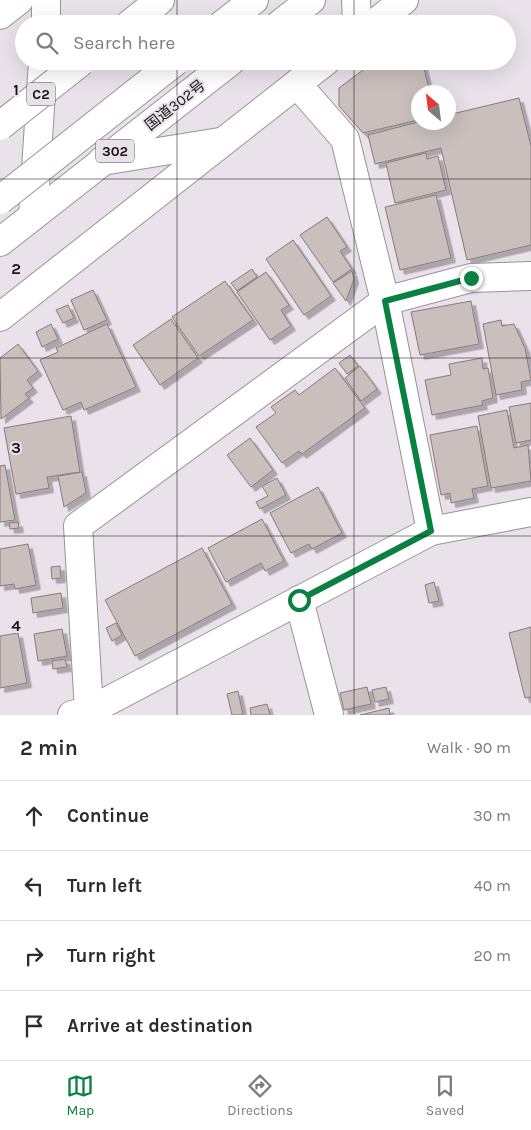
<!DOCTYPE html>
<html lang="en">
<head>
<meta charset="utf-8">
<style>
	:root { --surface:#fff; --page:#f7f7f7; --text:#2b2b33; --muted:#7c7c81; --line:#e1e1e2; --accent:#0b8043 }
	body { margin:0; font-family:Karla,"Noto Sans JP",sans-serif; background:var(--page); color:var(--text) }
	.compass { position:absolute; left:411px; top:85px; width:45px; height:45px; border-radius:50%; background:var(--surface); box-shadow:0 5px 20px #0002; rotate:332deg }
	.stop { position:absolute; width:15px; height:15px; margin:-11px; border:4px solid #0b8043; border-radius:50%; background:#fff }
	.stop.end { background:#0b8043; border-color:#fff; box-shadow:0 1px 5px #0008 }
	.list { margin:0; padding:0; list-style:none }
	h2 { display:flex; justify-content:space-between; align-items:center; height:65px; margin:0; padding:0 20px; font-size:21px }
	h2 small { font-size:16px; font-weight:400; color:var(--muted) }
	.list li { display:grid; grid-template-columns:32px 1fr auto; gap:15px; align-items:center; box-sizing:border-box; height:70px; padding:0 20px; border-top:1px solid var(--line) }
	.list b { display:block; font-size:19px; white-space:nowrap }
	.list em { font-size:16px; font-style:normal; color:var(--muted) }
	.icon { flex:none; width:28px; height:28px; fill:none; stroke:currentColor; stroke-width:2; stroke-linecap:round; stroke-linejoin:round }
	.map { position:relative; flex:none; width:531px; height:715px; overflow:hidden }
	.search { position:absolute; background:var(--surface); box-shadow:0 5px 20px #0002; left:15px; right:15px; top:15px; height:55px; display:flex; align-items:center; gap:12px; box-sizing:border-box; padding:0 18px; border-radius:28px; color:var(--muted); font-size:19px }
	.sheet { height:345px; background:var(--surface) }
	nav { display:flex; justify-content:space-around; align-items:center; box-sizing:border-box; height:70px; border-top:1px solid var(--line); background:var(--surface); font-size:14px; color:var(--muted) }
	nav a { display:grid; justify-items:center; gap:2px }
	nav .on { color:var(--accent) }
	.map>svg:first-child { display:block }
	.building { fill:#cabfbc; stroke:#867b79; filter:url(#shadow) }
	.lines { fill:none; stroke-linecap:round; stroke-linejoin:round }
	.minor-casing { stroke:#9a939a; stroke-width:30 }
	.trunk-casing { stroke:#9a939a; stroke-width:30 }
	.motorway-casing { stroke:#9a939a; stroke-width:30 }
	.minor { stroke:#fff; stroke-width:28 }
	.trunk { stroke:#fff; stroke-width:28 }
	.motorway { stroke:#fff; stroke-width:28 }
	.motorway-bridge-casing { stroke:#9a939a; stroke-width:30; stroke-linecap:butt }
	.motorway-bridge { stroke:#fff; stroke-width:28 }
	.route { stroke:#0b8043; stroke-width:6 }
	.grid { fill:none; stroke:#181518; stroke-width:1; stroke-opacity:0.55 }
	.labels { text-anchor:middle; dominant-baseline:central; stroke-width:4; stroke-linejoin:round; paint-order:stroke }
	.shield { fill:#eae2ea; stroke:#575257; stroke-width:1 }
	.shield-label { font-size:14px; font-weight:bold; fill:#181518 }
	.street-label { font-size:15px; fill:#181518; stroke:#eae2ea }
	.grid-label { font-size:16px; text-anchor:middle; font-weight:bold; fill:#181518; stroke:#eae2ea; stroke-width:4; stroke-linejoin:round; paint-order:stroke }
</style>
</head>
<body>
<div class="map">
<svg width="531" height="715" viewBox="0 0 531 715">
	<defs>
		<filter id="shadow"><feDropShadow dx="4.5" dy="4.5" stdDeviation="0" flood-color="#0004"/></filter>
	</defs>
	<rect width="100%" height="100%" fill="#eae2ea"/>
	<g class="building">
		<path d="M 375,61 L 422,61 L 430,92 L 418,92 L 418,120 L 363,133 L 339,106 L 339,88 Z"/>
		<path d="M 519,98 L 531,146 L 531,245 L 467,260 L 441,148 L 375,164 L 368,135 L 418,122 L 448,122 L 448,115 Z"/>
		<path d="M 426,153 L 427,159 L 438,156 L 446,190 L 395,203 L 386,163 Z"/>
		<path d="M 436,195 L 451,258 L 400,270 L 385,207 Z"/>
		<path d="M 327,217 L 347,247 L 340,251 L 352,269 L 333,282 L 300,235 Z"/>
		<path d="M 293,240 L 331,296 L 304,315 L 266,259 Z"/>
		<path d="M 252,269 L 257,277 L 237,291 L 231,283 Z"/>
		<path d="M 352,271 L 354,279 L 346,301 L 333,283 Z"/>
		<path d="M 266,272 L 289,305 L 281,310 L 291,326 L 270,340 L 237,292 Z"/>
		<path d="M 225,281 L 253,320 L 199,356 L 172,317 Z"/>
		<path d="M 93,290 L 107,320 L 84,330 L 71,300 Z"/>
		<path d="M 471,301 L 479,344 L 420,355 L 411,312 Z"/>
		<path d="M 68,305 L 74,318 L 63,323 L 56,310 Z"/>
		<path d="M 171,319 L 198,358 L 160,385 L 133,345 Z"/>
		<path d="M 501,320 L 502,326 L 514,324 L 525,348 L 531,380 L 521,382 L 522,390 L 496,395 L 483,324 Z"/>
		<path d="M 51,324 L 58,339 L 42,347 L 36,332 Z"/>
		<path d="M 107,324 L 136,387 L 84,410 L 81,402 L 63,410 L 40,360 L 58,352 L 56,348 Z"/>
		<path d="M 18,344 L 38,371 L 27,380 L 33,388 L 25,394 L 29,398 L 1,419 L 0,358 Z"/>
		<path d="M 350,355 L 358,366 L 347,374 L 339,363 Z"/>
		<path d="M 482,358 L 483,369 L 488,368 L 493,398 L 482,401 L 483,405 L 432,415 L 425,380 L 451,375 L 449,364 Z"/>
		<path d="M 360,366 L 377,389 L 361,401 L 345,378 Z"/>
		<path d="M 335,368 L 365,408 L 302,454 L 299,451 L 282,463 L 256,427 L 276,413 L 271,407 L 295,390 L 299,395 Z"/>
		<path d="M 531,403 L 531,440 L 516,443 L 509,407 Z"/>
		<path d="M 507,410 L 514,448 L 528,445 L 531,481 L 491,488 L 478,416 Z"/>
		<path d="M 71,416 L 80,472 L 47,477 L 49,488 L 16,494 L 4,428 Z"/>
		<path d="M 477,426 L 488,486 L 472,489 L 474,498 L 451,503 L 450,493 L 441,495 L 430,435 Z"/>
		<path d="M 250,438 L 273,470 L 251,487 L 227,455 Z"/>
		<path d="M 5,465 L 15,520 L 0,522 L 0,466 Z"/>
		<path d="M 82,472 L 86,493 L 64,507 L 58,476 Z"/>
		<path d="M 277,478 L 286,495 L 260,509 L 256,502 L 268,496 L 262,486 Z"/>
		<path d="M 318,487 L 342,533 L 312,549 L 309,544 L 291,553 L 270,513 Z"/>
		<path d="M 262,519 L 284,561 L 265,571 L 261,563 L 226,582 L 208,548 Z"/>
		<path d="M 18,522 L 19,528 L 10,529 L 9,523 Z"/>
		<path d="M 28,544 L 36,585 L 15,589 L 14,584 L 0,586 L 0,549 Z"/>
		<path d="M 202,548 L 232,604 L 135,656 L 105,600 Z"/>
		<path d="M 60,566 L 61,578 L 52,579 L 51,567 Z"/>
		<path d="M 434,582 L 439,601 L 429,603 L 425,585 Z"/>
		<path d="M 61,593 L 63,608 L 33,613 L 31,598 Z"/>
		<path d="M 116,623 L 122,635 L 112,641 L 106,628 Z"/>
		<path d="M 531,627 L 531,697 L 525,698 L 509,633 Z"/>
		<path d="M 62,629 L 67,656 L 38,661 L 34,634 Z"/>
		<path d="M 18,633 L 27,683 L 0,688 L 0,636 Z"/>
		<path d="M 65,659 L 67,667 L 53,669 L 52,661 Z"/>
		<path d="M 367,687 L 371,704 L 344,710 L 340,693 Z"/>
		<path d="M 386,687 L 389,699 L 375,702 L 372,690 Z"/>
		<path d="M 238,691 L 243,715 L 232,715 L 227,694 Z"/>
		<path d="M 267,704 L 270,715 L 251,715 L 250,708 Z"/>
		<path d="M 389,708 L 390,715 L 360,715 Z"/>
	</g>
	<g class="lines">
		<defs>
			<g id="minor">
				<path d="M 46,0 L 46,24"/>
				<path d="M 356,0 L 357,24"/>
				<path d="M 0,15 L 19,0"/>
				<path d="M 374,24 L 404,0"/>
				<path d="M 297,84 L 345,139 L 385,301 L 431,531"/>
				<path d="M 102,161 L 220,142"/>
				<path d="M 33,216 L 43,61"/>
				<path d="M 0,317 L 326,61"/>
				<path d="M 299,600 L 329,715"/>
				<path d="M 89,711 L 78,526 L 385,301 L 471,278 L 531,276"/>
				<path d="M 72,715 L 89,711 L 431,531 L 531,512"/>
			</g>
			<g id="trunk">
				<path d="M 280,24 L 311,0"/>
				<path d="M 0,242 L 231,61"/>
			</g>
			<g id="motorway">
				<path d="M 130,24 L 160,0"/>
				<path d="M 223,24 L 254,0"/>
			</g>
		</defs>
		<use href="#minor" class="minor-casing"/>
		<use href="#trunk" class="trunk-casing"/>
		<use href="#motorway" class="motorway-casing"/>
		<use href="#minor" class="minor"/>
		<use href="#trunk" class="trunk"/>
		<use href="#motorway" class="motorway"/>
		<defs>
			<g id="motorway-bridge">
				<path d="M 0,126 L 82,61"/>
				<path d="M 0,200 L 176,61"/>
			</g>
		</defs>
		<use href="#motorway-bridge" class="motorway-bridge-casing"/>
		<use href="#motorway-bridge" class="motorway-bridge"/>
	</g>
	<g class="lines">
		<path class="route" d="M 299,600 L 431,531 L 385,301 L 471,278"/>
	</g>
	<path class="grid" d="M 177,0 L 177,24M 354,0 L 354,24M 177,61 L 177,715M 354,61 L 354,715M 0,179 L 531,179M 0,358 L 531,358M 0,536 L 531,536"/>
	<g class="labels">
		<g class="shield">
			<rect x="27" y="82.5" width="28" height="23" rx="4"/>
			<rect x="96" y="139.5" width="38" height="23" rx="4"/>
		</g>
		<g class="shield-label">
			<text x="41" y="94">C2</text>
			<text x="115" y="151">302</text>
		</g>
		<g class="street-label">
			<text transform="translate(175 105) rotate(-38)">国道302号</text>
		</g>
	</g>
	<g class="grid-label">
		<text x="16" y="95">1</text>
		<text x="16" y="274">2</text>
		<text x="16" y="453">3</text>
		<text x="16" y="631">4</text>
	</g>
</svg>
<svg class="compass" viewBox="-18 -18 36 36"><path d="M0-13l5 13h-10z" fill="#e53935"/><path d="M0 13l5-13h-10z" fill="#7c7c81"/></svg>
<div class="stop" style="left:299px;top:600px"></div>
<div class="stop end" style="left:471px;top:278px"></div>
<div class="search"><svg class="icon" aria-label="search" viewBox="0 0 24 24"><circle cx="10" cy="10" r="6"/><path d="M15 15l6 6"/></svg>Search here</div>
</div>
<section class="sheet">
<h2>2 min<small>Walk · 90 m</small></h2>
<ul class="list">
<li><svg class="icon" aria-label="ahead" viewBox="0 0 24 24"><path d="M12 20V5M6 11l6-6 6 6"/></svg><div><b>Continue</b></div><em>30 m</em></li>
<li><svg class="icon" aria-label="left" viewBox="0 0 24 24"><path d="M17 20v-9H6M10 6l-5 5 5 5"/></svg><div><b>Turn left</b></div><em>40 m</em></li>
<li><svg class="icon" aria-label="right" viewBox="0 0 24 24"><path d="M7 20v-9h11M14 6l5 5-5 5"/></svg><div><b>Turn right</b></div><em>20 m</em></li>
<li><svg class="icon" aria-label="arrive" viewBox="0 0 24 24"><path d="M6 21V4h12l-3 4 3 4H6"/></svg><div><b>Arrive at destination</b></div></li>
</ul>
</section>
<nav>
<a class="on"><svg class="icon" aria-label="map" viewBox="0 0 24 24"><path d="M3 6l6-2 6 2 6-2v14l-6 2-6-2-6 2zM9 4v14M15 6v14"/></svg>Map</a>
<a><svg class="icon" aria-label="directions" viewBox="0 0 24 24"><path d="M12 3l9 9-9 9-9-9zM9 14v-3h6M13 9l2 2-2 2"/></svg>Directions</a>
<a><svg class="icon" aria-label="saved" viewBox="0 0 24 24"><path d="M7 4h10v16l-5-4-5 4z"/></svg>Saved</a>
</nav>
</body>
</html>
